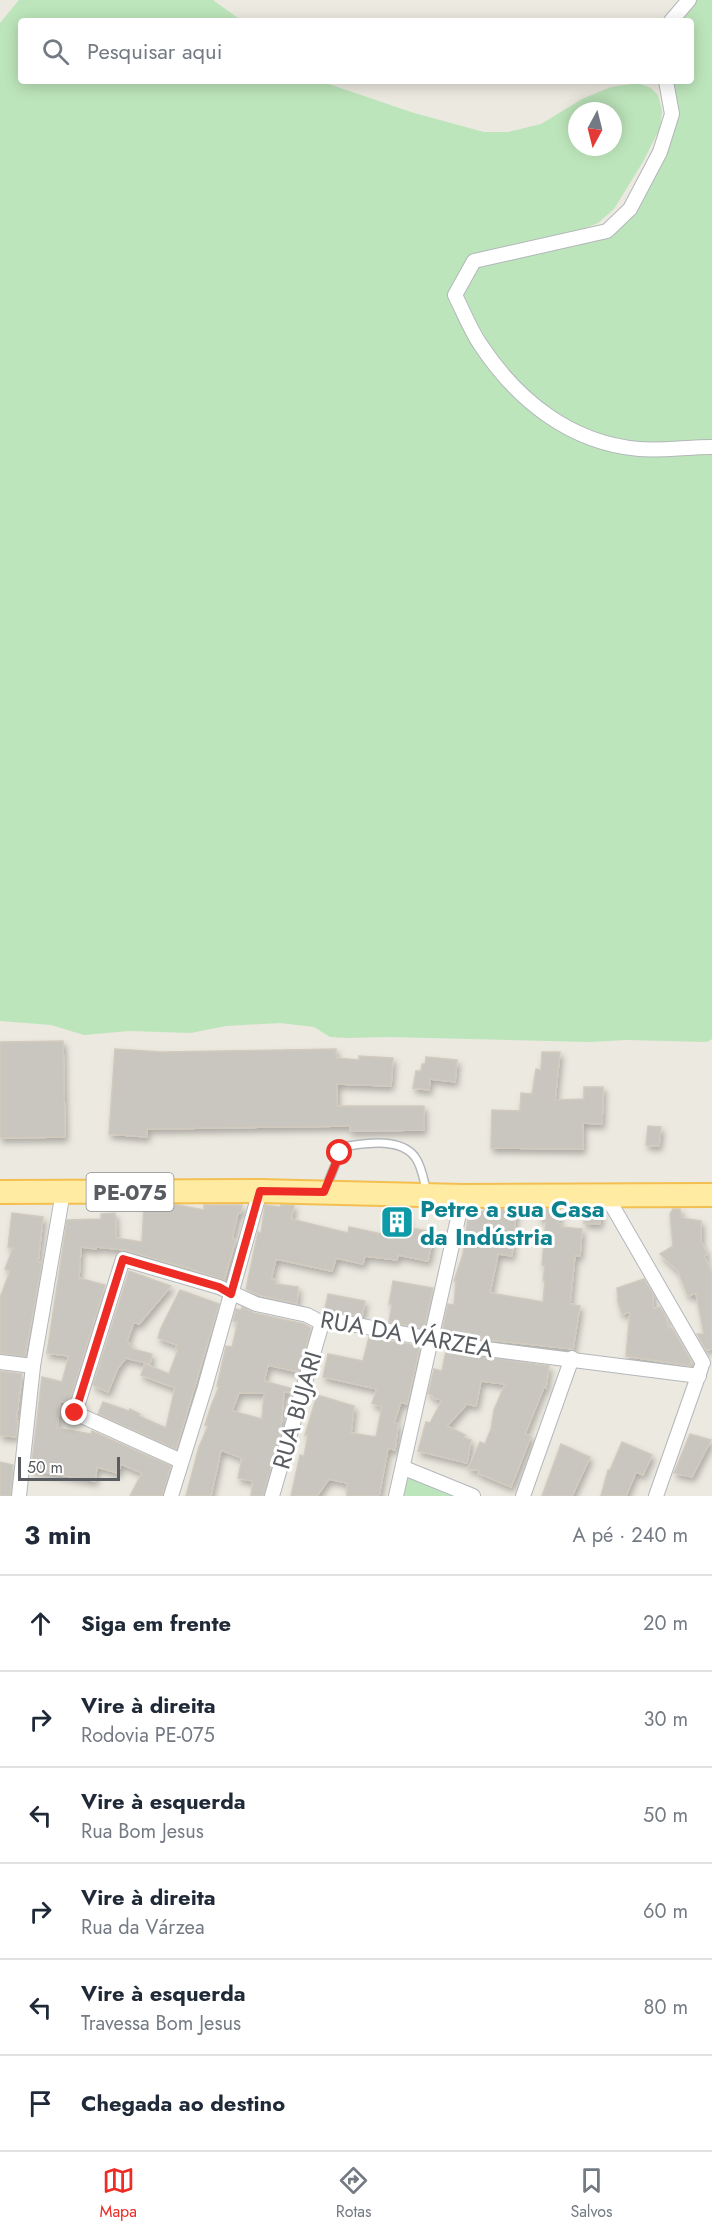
<!DOCTYPE html>
<html lang="pt">
<head>
<meta charset="utf-8">
<style>
	:root { --surface:#fff; --page:#f6f6f7; --text:#1f2937; --muted:#747a83; --line:#e0e1e3; --accent:#ed2c25 }
	body { margin:0; font-family:Jost,sans-serif; background:var(--page); color:var(--text) }
	.compass { position:absolute; left:568px; top:102px; width:54px; height:54px; border-radius:50%; background:var(--surface); box-shadow:0 3px 15px #0003; rotate:187deg }
	.scale { position:absolute; left:18px; bottom:15px; width:102px; box-sizing:border-box; padding-left:6px; border:3px solid #595d61; border-top:0; font-size:16px; line-height:21px; white-space:nowrap; color:#595d61; -webkit-text-stroke:4px #fff; paint-order:stroke }
	.stop { position:absolute; width:18px; height:18px; margin:-14px; border:4px solid #ed2c25; border-radius:50%; background:#fff }
	.stop.end { background:#ed2c25; border-color:#fff; box-shadow:0 2px 6px #0008 }
	.list { margin:0; padding:0; list-style:none }
	h2 { display:flex; justify-content:space-between; align-items:center; height:78px; margin:0; padding:0 24px; font-size:26px }
	h2 small { font-size:20px; font-weight:400; color:var(--muted) }
	.list li { display:grid; grid-template-columns:39px 1fr auto; gap:18px; align-items:center; box-sizing:border-box; height:96px; padding:0 24px; border-top:2px solid var(--line) }
	.list b { display:block; font-size:22px; white-space:nowrap }
	.list p { margin:0; font-size:20px; white-space:nowrap; color:var(--muted) }
	.list em { font-size:20px; font-style:normal; color:var(--muted) }
	.icon { flex:none; width:33px; height:33px; fill:none; stroke:currentColor; stroke-width:2; stroke-linecap:round; stroke-linejoin:round }
	.map { position:relative; flex:none; width:712px; height:1496px; overflow:hidden }
	.search { position:absolute; background:var(--surface); box-shadow:0 3px 15px #0003; left:18px; right:18px; top:18px; height:66px; display:flex; align-items:center; gap:15px; box-sizing:border-box; padding:0 21px; border-radius:6px; color:var(--muted); font-size:22px }
	.sheet { height:654px; background:var(--surface) }
	nav { display:flex; justify-content:space-around; align-items:center; box-sizing:border-box; height:84px; border-top:2px solid var(--line); background:var(--surface); font-size:16px; color:var(--muted) }
	nav a { display:grid; justify-items:center; gap:3px }
	nav .on { color:var(--accent) }
	.map>svg:first-child { display:block }
	.green { fill:#bde5bb; fill-rule:evenodd }
	.building { fill:#c9c5bf; stroke:#d1cabe; stroke-width:1.5; fill-rule:evenodd; filter:url(#shadow) }
	.lines { fill:none; stroke-linecap:round; stroke-linejoin:round }
	.lane-casing { stroke:#b3b7bb; stroke-width:10 }
	.street-casing { stroke:#b3b7bb; stroke-width:16 }
	.primary-casing { stroke:#f4bf51; stroke-width:26 }
	.lane { stroke:#fff; stroke-width:7 }
	.street { stroke:#fff; stroke-width:14 }
	.primary { stroke:#ffeca2; stroke-width:22 }
	.route { stroke:#ed2c25; stroke-width:8 }
	.labels { text-anchor:middle; dominant-baseline:central; stroke-width:6; stroke-linejoin:round; paint-order:stroke }
	.shield { fill:#fff; stroke:#8b8e90; stroke-width:1.5 }
	.shield-label { font-size:22px; font-weight:bold; fill:#595d61 }
	.culture-label { font-size:24px; font-weight:bold; fill:#0d838f; stroke:#fff; text-anchor:start }
	.street-label { font-size:24px; fill:#595d61; stroke:#fff }
</style>
</head>
<body>
<div class="map">
<svg width="712" height="1496" viewBox="0 0 712 1496">
	<defs>
		<filter id="shadow"><feDropShadow dx="2.5" dy="4.5" stdDeviation="3" flood-color="#0004"/></filter>
	</defs>
	<rect width="100%" height="100%" fill="#ece9e0"/>
	<g class="green">
		<path d="M 19,0 L 213,0 L 242,21 L 21,21 L 21,81 L 320,81 L 414,113 L 484,132 L 508,132 L 541,124 L 582,99 L 611,87 L 638,83 L 651,88 L 658,95 L 662,111 L 660,128 L 644,160 L 614,209 L 598,223 L 576,232 L 607,231 L 630,209 L 672,114 L 666,81 L 691,81 L 691,21 L 671,21 L 689,0 L 712,0 L 712,1039 L 707,1042 L 626,1040 L 590,1042 L 387,1037 L 349,1038 L 330,1037 L 314,1027 L 280,1023 L 226,1026 L 191,1033 L 129,1031 L 84,1035 L 51,1025 L 0,1021 L 0,23 ZM 577,111 L 613,111 L 613,147 L 577,147 Z"/>
		<path d="M 413,1477 L 457,1496 L 401,1496 L 406,1480 Z"/>
	</g>
	<g class="building">
		<path d="M 63,1041 L 65,1137 L 0,1138 L 0,1042 Z"/>
		<path d="M 115,1049 L 162,1052 L 336,1049 L 336,1058 L 359,1060 L 359,1056 L 393,1058 L 391,1086 L 337,1084 L 337,1106 L 424,1106 L 424,1130 L 350,1131 L 350,1126 L 147,1129 L 147,1137 L 109,1134 Z"/>
		<path d="M 542,1052 L 560,1052 L 555,1100 L 584,1099 L 584,1087 L 603,1087 L 602,1124 L 583,1123 L 583,1149 L 491,1148 L 492,1110 L 520,1111 L 521,1093 L 532,1094 L 536,1069 L 541,1070 Z"/>
		<path d="M 426,1057 L 457,1060 L 455,1082 L 430,1079 L 429,1090 L 413,1088 L 416,1071 L 421,1071 L 422,1064 L 425,1064 Z"/>
		<path d="M 648,1126 L 661,1127 L 659,1146 L 646,1145 Z"/>
		<path d="M 144,1205 L 178,1205 L 204,1210 L 204,1205 L 242,1205 L 241,1213 L 238,1213 L 232,1239 L 236,1239 L 224,1280 L 191,1269 L 188,1267 L 187,1268 L 126,1250 L 96,1247 L 96,1249 L 81,1247 L 79,1278 L 105,1285 L 69,1403 L 60,1401 L 57,1428 L 91,1434 L 92,1431 L 171,1466 L 162,1496 L 130,1496 L 142,1473 L 121,1464 L 118,1473 L 97,1467 L 95,1481 L 31,1470 L 42,1377 L 62,1382 L 69,1356 L 47,1353 L 67,1220 L 101,1219 L 101,1214 L 115,1213 L 116,1238 L 142,1242 Z"/>
		<path d="M 265,1205 L 280,1207 L 281,1205 L 294,1205 L 291,1219 L 348,1233 L 349,1227 L 382,1234 L 387,1217 L 409,1217 L 406,1227 L 434,1232 L 428,1261 L 398,1255 L 397,1260 L 365,1256 L 363,1264 L 336,1258 L 332,1271 L 276,1259 L 271,1279 L 276,1280 L 275,1284 L 298,1287 L 297,1304 L 259,1295 L 246,1289 L 258,1232 L 261,1233 Z"/>
		<path d="M 484,1209 L 516,1209 L 512,1256 L 498,1254 L 490,1293 L 543,1302 L 545,1281 L 543,1280 L 545,1266 L 542,1265 L 546,1219 L 540,1219 L 541,1209 L 560,1209 L 558,1224 L 562,1224 L 561,1227 L 582,1229 L 580,1256 L 575,1255 L 570,1304 L 580,1306 L 573,1349 L 480,1339 L 442,1332 L 448,1304 L 454,1305 L 456,1281 L 454,1281 L 463,1254 L 469,1210 L 484,1212 Z"/>
		<path d="M 585,1209 L 601,1209 L 600,1224 L 584,1223 Z"/>
		<path d="M 673,1209 L 680,1209 L 682,1218 L 701,1221 L 701,1242 L 707,1254 L 704,1256 L 712,1273 L 712,1349 L 706,1350 L 697,1334 L 704,1334 L 696,1293 L 688,1296 L 678,1271 L 660,1254 L 673,1246 L 670,1214 Z"/>
		<path d="M 12,1213 L 43,1217 L 38,1262 L 42,1263 L 25,1356 L 0,1353 L 0,1298 L 10,1271 L 5,1269 L 13,1248 L 8,1247 Z"/>
		<path d="M 129,1271 L 171,1286 L 139,1324 L 134,1322 L 127,1341 L 133,1349 L 152,1354 L 150,1364 L 126,1358 L 118,1368 L 108,1392 L 93,1385 Z"/>
		<path d="M 644,1279 L 653,1294 L 653,1309 L 660,1307 L 666,1317 L 668,1328 L 672,1328 L 691,1361 L 690,1366 L 626,1356 L 630,1312 L 622,1314 L 618,1302 L 617,1288 Z"/>
		<path d="M 393,1281 L 433,1288 L 424,1329 L 389,1322 L 392,1304 L 389,1304 Z"/>
		<path d="M 180,1290 L 219,1304 L 176,1449 L 98,1414 L 103,1402 L 129,1411 L 130,1409 L 140,1414 L 139,1416 L 166,1428 L 175,1388 L 141,1375 L 145,1364 L 169,1374 L 178,1350 L 176,1349 L 177,1345 L 158,1338 L 161,1328 Z"/>
		<path d="M 328,1294 L 365,1301 L 362,1317 L 336,1312 L 324,1314 Z"/>
		<path d="M 242,1307 L 254,1313 L 304,1324 L 311,1328 L 299,1372 L 268,1365 L 264,1381 L 293,1389 L 292,1392 L 284,1392 L 280,1437 L 263,1496 L 251,1496 L 253,1481 L 238,1478 L 242,1458 L 221,1450 L 211,1496 L 186,1496 L 199,1447 L 208,1426 L 205,1425 L 211,1406 L 219,1387 L 217,1386 L 226,1346 L 232,1347 L 238,1322 L 233,1321 L 236,1309 L 241,1310 ZM 239,1393 L 264,1393 L 262,1419 L 232,1411 Z"/>
		<path d="M 369,1337 L 420,1346 L 407,1404 L 401,1402 L 394,1423 L 398,1424 L 395,1450 L 388,1448 L 379,1496 L 347,1496 L 347,1483 L 329,1479 L 317,1496 L 291,1496 L 300,1455 L 304,1456 L 308,1435 L 305,1435 L 317,1395 L 354,1406 L 351,1433 L 376,1437 L 382,1407 L 372,1403 L 377,1389 L 323,1377 L 328,1354 L 363,1361 Z"/>
		<path d="M 446,1351 L 549,1366 L 546,1388 L 544,1387 L 525,1434 L 531,1436 L 511,1487 L 478,1473 L 479,1470 L 468,1469 L 480,1442 L 485,1444 L 491,1429 L 494,1410 L 505,1384 L 481,1381 L 476,1406 L 467,1404 L 447,1426 L 465,1435 L 464,1438 L 471,1440 L 467,1463 L 418,1451 L 426,1422 L 430,1423 L 442,1400 L 433,1398 L 433,1395 L 428,1394 L 434,1369 L 442,1371 Z"/>
		<path d="M 0,1371 L 22,1374 L 16,1421 L 18,1421 L 16,1437 L 0,1435 Z"/>
		<path d="M 690,1434 L 711,1440 L 692,1477 L 674,1473 Z"/>
		<path d="M 622,1442 L 652,1455 L 643,1475 L 636,1472 L 626,1496 L 601,1496 L 608,1470 L 610,1470 Z"/>
		<path d="M 561,1444 L 590,1457 L 572,1496 L 542,1496 Z"/>
		<path d="M 0,1462 L 13,1465 L 10,1496 L 0,1496 Z"/>
	</g>
	<g class="lines">
		<defs>
			<path id="lane" d="M 325,1190 L 340,1153 L 348,1146 C 368,1143 401,1138 415,1157 C 422,1166 424,1182 427,1193"/>
			<g id="street">
				<path d="M 671,21 L 689,0"/>
				<path d="M 666,81 L 672,114 L 660,152 L 630,209 L 607,231 L 474,261 L 455,295 C 463,311 470,329 480,344 C 517,400 570,443 639,449 C 662,451 688,447 712,447"/>
				<path d="M 606,1195 L 703,1363"/>
				<path d="M 0,1362 L 33,1366"/>
				<path d="M 181,1461 L 75,1413 L 123,1259 L 219,1287 L 256,1304 L 307,1315 L 322,1323 L 335,1321 L 479,1348 L 699,1376"/>
				<path d="M 404,1468 L 473,1496"/>
				<path d="M 19,1496 L 33,1366 L 63,1192"/>
				<path d="M 171,1496 L 205,1387 L 260,1191"/>
				<path d="M 272,1496 L 322,1323"/>
				<path d="M 396,1496 L 463,1196"/>
				<path d="M 523,1496 L 572,1358"/>
				<path d="M 656,1496 L 701,1368"/>
			</g>
			<path id="primary" d="M 0,1192 L 260,1191 L 463,1196 L 712,1195"/>
		</defs>
		<use href="#lane" class="lane-casing"/>
		<use href="#street" class="street-casing"/>
		<use href="#primary" class="primary-casing"/>
		<use href="#lane" class="lane"/>
		<use href="#street" class="street"/>
		<use href="#primary" class="primary"/>
	</g>
	<g class="lines">
		<path class="route" d="M 75,1413 L 123,1259 L 219,1287 L 231,1294 L 260,1191 L 324,1192 L 340,1153"/>
	</g>
	<defs>
		<symbol id="building-square" viewBox="-11 -11 22 22"><rect x="-9" y="-9" width="18" height="18" rx="4" fill="#0f9aa8" stroke="#fff"/><path d="M-4-6H4V6H1V3H-1V6H-4ZM-2.5-4.3h1.7v1.8h-1.7ZM.8-4.3h1.7v1.8H.8ZM-2.5-1h1.7V.8h-1.7ZM.8-1h1.7V.8H.8Z" fill="#fff"/></symbol>
	</defs>
	<g fill-rule="evenodd">
		<use href="#building-square" x="378" y="1203" width="38" height="38"/>
	</g>
	<g class="labels">
		<rect class="shield" x="86.5" y="1173" width="87" height="38" rx="4.5"/>
		<g class="shield-label">
			<text x="130" y="1192">PE-075</text>
		</g>
		<g class="culture-label">
			<text x="420" y="1208">Petre a sua Casa<tspan x="420" dy="28">da Indústria</tspan></text>
		</g>
		<g class="street-label">
			<text transform="translate(407 1334) rotate(10)">RUA DA VÁRZEA</text>
			<text transform="translate(297 1410) rotate(-74)">RUA BUJARI</text>
		</g>
	</g>
</svg>
<svg class="compass" viewBox="-18 -18 36 36"><path d="M0-13l5 13h-10z" fill="#e53935"/><path d="M0 13l5-13h-10z" fill="#747a83"/></svg>
<div class="scale">50 m</div>
<div class="stop" style="left:340px;top:1153px"></div>
<div class="stop end" style="left:75px;top:1413px"></div>
<div class="search"><svg class="icon" aria-label="search" viewBox="0 0 24 24"><circle cx="10" cy="10" r="6"/><path d="M15 15l6 6"/></svg>Pesquisar aqui</div>
</div>
<section class="sheet">
<h2>3 min<small>A pé · 240 m</small></h2>
<ul class="list">
<li><svg class="icon" aria-label="ahead" viewBox="0 0 24 24"><path d="M12 20V5M6 11l6-6 6 6"/></svg><div><b>Siga em frente</b></div><em>20 m</em></li>
<li><svg class="icon" aria-label="right" viewBox="0 0 24 24"><path d="M7 20v-9h11M14 6l5 5-5 5"/></svg><div><b>Vire à direita</b><p>Rodovia PE-075</p></div><em>30 m</em></li>
<li><svg class="icon" aria-label="left" viewBox="0 0 24 24"><path d="M17 20v-9H6M10 6l-5 5 5 5"/></svg><div><b>Vire à esquerda</b><p>Rua Bom Jesus</p></div><em>50 m</em></li>
<li><svg class="icon" aria-label="right" viewBox="0 0 24 24"><path d="M7 20v-9h11M14 6l5 5-5 5"/></svg><div><b>Vire à direita</b><p>Rua da Várzea</p></div><em>60 m</em></li>
<li><svg class="icon" aria-label="left" viewBox="0 0 24 24"><path d="M17 20v-9H6M10 6l-5 5 5 5"/></svg><div><b>Vire à esquerda</b><p>Travessa Bom Jesus</p></div><em>80 m</em></li>
<li><svg class="icon" aria-label="arrive" viewBox="0 0 24 24"><path d="M6 21V4h12l-3 4 3 4H6"/></svg><div><b>Chegada ao destino</b></div></li>
</ul>
</section>
<nav>
<a class="on"><svg class="icon" aria-label="map" viewBox="0 0 24 24"><path d="M3 6l6-2 6 2 6-2v14l-6 2-6-2-6 2zM9 4v14M15 6v14"/></svg>Mapa</a>
<a><svg class="icon" aria-label="directions" viewBox="0 0 24 24"><path d="M12 3l9 9-9 9-9-9zM9 14v-3h6M13 9l2 2-2 2"/></svg>Rotas</a>
<a><svg class="icon" aria-label="saved" viewBox="0 0 24 24"><path d="M7 4h10v16l-5-4-5 4z"/></svg>Salvos</a>
</nav>
</body>
</html>
